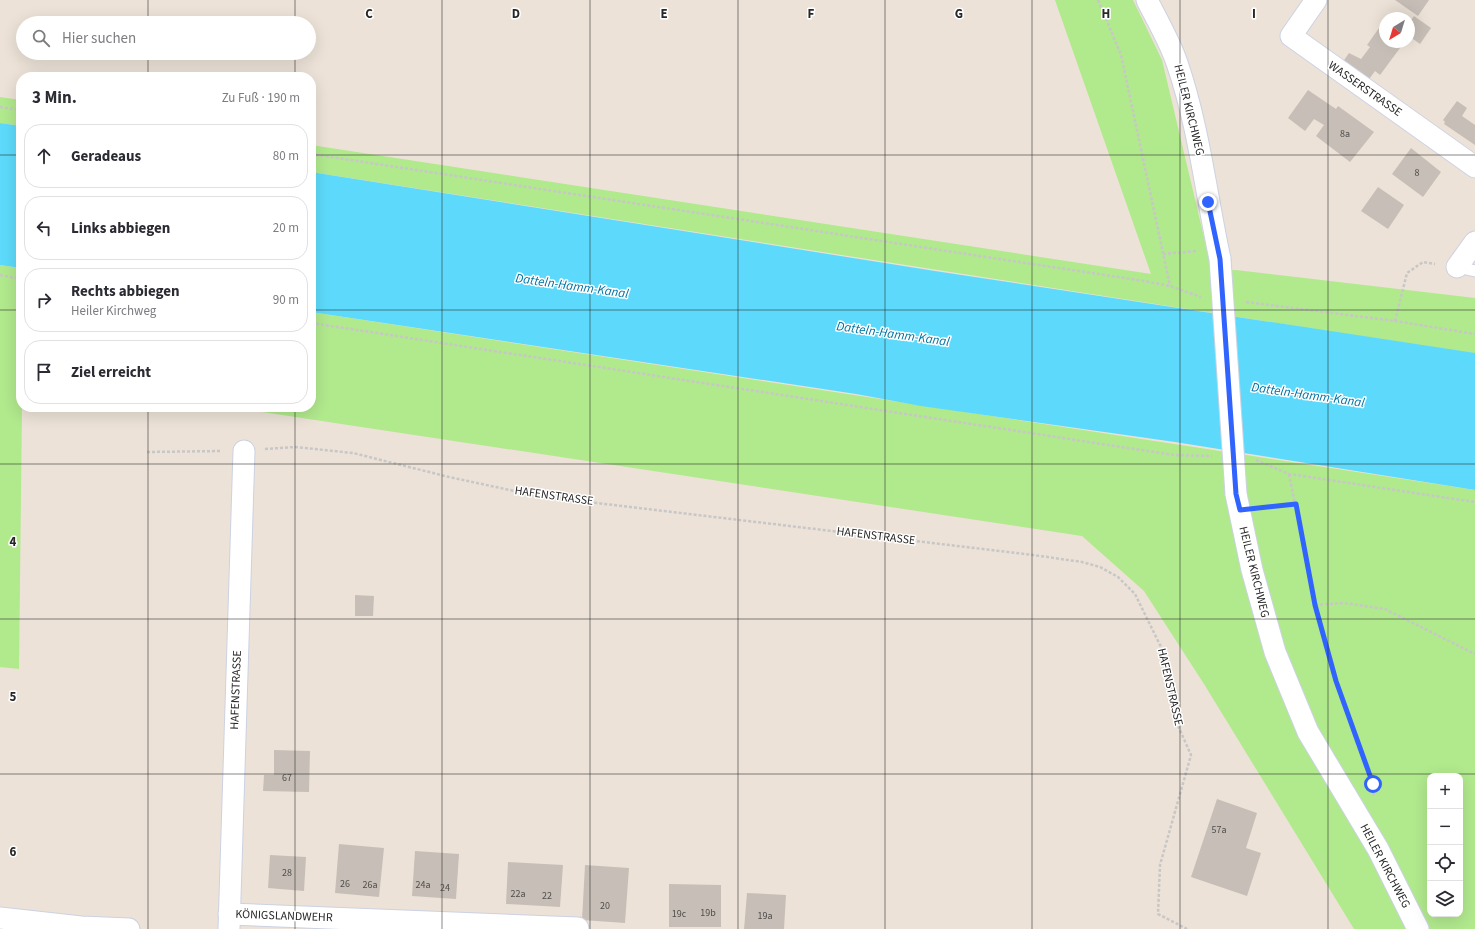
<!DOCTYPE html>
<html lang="de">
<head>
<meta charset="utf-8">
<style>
	:root { --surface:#fff; --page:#f7f7f7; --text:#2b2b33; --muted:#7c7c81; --line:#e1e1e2 }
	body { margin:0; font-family:"Source Sans 3",sans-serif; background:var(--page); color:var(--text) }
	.controls { position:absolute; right:12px; bottom:12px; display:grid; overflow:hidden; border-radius:8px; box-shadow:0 4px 16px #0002 }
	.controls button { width:36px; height:36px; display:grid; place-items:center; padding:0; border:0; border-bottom:1px solid var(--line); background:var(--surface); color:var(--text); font:20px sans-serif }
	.compass { position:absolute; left:1379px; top:12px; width:36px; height:36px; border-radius:50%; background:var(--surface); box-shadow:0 4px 16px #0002; rotate:218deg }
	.stop { position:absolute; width:12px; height:12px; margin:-9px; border:3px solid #3163ff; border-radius:50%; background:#fff }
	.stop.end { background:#3163ff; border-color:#fff; box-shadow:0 1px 4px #0008 }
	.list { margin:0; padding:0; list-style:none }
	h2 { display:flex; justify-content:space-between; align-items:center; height:52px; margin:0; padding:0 16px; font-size:17px }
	h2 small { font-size:13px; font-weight:400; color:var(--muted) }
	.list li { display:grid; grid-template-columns:26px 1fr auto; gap:12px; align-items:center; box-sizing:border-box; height:64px; margin:0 8px 8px; padding:0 8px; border:1px solid var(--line); border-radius:16px }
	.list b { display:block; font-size:15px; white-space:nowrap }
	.list p { margin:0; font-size:13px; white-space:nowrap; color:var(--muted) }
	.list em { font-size:13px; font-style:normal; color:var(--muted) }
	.icon { flex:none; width:22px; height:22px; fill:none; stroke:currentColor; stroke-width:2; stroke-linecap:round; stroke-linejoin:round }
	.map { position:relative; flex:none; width:1475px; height:929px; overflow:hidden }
	.search { position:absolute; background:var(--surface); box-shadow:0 4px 16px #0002; left:16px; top:16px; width:300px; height:44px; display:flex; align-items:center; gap:10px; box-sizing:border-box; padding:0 14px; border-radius:22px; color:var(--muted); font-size:15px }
	.panel { position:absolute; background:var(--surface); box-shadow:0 4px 16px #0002; left:16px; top:72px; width:300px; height:340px; border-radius:16px }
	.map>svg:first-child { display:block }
	.green { fill:#b1e98d; fill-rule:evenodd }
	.water { fill:#5ddafb }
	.building { fill:#c7bfb7 }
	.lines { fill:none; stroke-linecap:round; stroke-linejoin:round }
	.lane-casing { stroke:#ccd2e3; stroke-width:13 }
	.street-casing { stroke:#ccd2e3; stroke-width:23 }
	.path { stroke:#c7c7c7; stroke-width:2.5; stroke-dasharray:3 2; stroke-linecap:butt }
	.lane { stroke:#fff; stroke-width:11 }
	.street { stroke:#fff; stroke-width:21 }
	.street-bridge-casing { stroke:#ccd2e3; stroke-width:23; stroke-linecap:butt }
	.street-bridge { stroke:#fff; stroke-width:21 }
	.route { stroke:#3163ff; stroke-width:5 }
	.grid { fill:none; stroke:#272727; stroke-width:1; stroke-opacity:0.55 }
	.labels { text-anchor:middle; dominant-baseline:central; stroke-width:3; stroke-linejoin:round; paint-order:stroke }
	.number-label { font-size:10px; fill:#4f4d4b }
	.street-label { font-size:12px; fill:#272727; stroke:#fff }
	.water-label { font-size:13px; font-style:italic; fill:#0074a3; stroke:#fff }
	.grid-label { font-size:13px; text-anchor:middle; font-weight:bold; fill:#272727; stroke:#fff; stroke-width:3; stroke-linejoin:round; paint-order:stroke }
</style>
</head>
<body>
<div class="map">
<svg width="1475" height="929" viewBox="0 0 1475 929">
	<rect width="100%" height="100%" fill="#ece2d7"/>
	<g class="green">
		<path d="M 1055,0 L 1133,0 L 1162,60 L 1212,271 L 1236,270 L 1475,298 L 1475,354 L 311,172 L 311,145 L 1151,274 Z"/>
		<path d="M 0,97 L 21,100 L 21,126 L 0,123 Z"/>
		<path d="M 0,265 L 21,268 L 22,407 L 19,669 L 0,667 Z"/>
		<path d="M 311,312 L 1475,490 L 1475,929 L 1354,929 L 1204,684 L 1144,591 L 1082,536 L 230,407 L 311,407 ZM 1430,776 L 1460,776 L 1460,914 L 1430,914 Z"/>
	</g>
	<g class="water">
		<path d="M 0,123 L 21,126 L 21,268 L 0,265 Z"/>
		<path d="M 311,172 L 935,271 L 1475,353 L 1475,490 L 1175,442 L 921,406 L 856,394 L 311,312 Z"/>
	</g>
	<g class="building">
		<path d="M 1395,0 L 1429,0 L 1418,16 Z"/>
		<path d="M 1414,16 L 1431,28 L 1420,44 L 1409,36 L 1409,23 Z"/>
		<path d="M 1379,28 L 1385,32 L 1385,42 L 1399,42 L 1403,44 L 1380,75 L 1375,71 L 1367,82 L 1342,63 L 1349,53 L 1361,59 L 1370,47 L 1367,45 Z"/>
		<path d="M 1308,90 L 1336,109 L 1338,106 L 1374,132 L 1350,162 L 1316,136 L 1324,125 L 1314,119 L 1305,131 L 1288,118 Z"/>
		<path d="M 1457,101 L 1467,108 L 1462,116 L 1475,125 L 1475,145 L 1444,124 L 1445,122 L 1443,120 Z"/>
		<path d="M 1411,148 L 1441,172 L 1423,197 L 1392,174 Z"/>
		<path d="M 1378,187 L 1404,205 L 1388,229 L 1361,211 Z"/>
		<path d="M 355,595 L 374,596 L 373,616 L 355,616 Z"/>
		<path d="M 274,750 L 310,751 L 309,792 L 263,791 L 264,775 L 274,775 Z"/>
		<path d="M 1217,799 L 1257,813 L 1246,848 L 1261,853 L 1247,896 L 1191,877 Z"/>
		<path d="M 339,844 L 384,848 L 379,897 L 335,893 Z"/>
		<path d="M 415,851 L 459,854 L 456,899 L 412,896 Z"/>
		<path d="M 270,855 L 306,857 L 304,891 L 268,888 Z"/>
		<path d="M 508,862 L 563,865 L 560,907 L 506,904 Z"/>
		<path d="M 585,865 L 629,868 L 625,923 L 582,920 Z"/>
		<path d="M 669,884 L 721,885 L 721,927 L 669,927 Z"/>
		<path d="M 747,893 L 786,895 L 784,929 L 744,929 Z"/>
	</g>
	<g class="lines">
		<defs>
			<path id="lane" d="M 1457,267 L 1475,271"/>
			<g id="street">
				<path d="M 1147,0 C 1157,20 1170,42 1177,63 C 1199,127 1206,194 1220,259"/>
				<path d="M 1316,0 L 1291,36 L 1475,167"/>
				<path d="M 1457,267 L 1475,242"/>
				<path d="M 1236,494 L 1252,570 L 1275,652 L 1308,732 L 1378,849 L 1418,929"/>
				<path d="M 229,914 L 578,928"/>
				<path d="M 0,918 L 81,927 L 129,929"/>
				<path d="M 229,929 L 244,451"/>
			</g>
		</defs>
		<use href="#lane" class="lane-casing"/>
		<use href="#street" class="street-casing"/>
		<g class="path">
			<path d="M 1098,0 L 1121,55 L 1170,286"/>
			<path d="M 0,107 L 21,110"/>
			<path d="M 311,154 L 1144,281 L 1170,286 L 1201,297"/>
			<path d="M 1163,254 L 1196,251"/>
			<path d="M 0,275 L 21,279"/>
			<path d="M 1246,302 L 1395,321 L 1475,334"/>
			<path d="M 1395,321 L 1407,273 L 1423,262 L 1435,264"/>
			<path d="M 311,323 L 1174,455 L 1212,456"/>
			<path d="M 265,449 L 295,447 L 353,453 L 449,477 L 538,496 L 1033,555 L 1082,562 L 1100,567 L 1118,577 L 1135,594 L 1163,651 L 1172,685 L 1175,719 L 1191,755 L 1160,865 L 1158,914 L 1187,929"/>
			<path d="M 147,452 L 222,451"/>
			<path d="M 1256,460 L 1289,474 L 1475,502"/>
			<path d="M 1289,474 L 1315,605 L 1336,681 L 1373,784 L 1374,797"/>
			<path d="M 1262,508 L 1296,504"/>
			<path d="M 1315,605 L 1344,603 L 1385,609 L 1475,654"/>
		</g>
		<use href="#lane" class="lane"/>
		<use href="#street" class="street"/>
		<defs>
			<path id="street-bridge" d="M 1220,259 L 1236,494"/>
		</defs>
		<use href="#street-bridge" class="street-bridge-casing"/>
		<use href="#street-bridge" class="street-bridge"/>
	</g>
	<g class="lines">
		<path class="route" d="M 1208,202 L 1220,259 L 1236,494 L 1240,510 L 1296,504 L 1315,605 L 1336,681 L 1373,784"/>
	</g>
	<path class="grid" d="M 148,0 L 148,23M 295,0 L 295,23M 442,0 L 442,929M 590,0 L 590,929M 738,0 L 738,929M 885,0 L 885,929M 1032,0 L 1032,929M 1180,0 L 1180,929M 1328,0 L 1328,929M 148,53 L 148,77M 295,53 L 295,77M 0,155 L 21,155M 311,155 L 1475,155M 0,310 L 21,310M 311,310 L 1475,310M 148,407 L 148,929M 295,407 L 295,929M 0,464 L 1475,464M 0,619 L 1475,619M 0,774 L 1475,774"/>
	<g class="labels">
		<g class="number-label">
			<text x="1345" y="134">8a</text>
			<text x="1417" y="173">8</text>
			<text x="287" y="778">67</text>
			<text x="1219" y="830">57a</text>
			<text x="287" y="873">28</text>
			<text x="345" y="884">26</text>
			<text x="370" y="885">26a</text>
			<text x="423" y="885">24a</text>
			<text x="445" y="888">24</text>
			<text x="518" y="894">22a</text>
			<text x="547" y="896">22</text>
			<text x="605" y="906">20</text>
			<text x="708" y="913">19b</text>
			<text x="679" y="914">19c</text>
			<text x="765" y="916">19a</text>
		</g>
		<g class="street-label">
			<text transform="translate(1365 89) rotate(35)">WASSERSTRASSE</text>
			<text transform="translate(1189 110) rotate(76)">HEILER KIRCHWEG</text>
			<text transform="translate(554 496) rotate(8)">HAFENSTRASSE</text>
			<text transform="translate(876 536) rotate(7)">HAFENSTRASSE</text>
			<text transform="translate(1254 572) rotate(76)">HEILER KIRCHWEG</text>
			<text transform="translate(1170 687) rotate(77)">HAFENSTRASSE</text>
			<text transform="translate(236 690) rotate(-88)">HAFENSTRASSE</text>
			<text transform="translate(1385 866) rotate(62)">HEILER KIRCHWEG</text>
			<text transform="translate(284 916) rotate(2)">KÖNIGSLANDWEHR</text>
		</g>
		<g class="water-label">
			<text transform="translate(572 286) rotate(8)">Datteln-Hamm-Kanal</text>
			<text transform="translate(893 334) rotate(8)">Datteln-Hamm-Kanal</text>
			<text transform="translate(1308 395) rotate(8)">Datteln-Hamm-Kanal</text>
		</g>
	</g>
	<g class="grid-label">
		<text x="369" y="18">C</text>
		<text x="516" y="18">D</text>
		<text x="664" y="18">E</text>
		<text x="811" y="18">F</text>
		<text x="959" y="18">G</text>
		<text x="1106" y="18">H</text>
		<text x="1254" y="18">I</text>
		<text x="13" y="546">4</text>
		<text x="13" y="701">5</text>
		<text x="13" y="856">6</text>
	</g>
</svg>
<div class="controls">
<button>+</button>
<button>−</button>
<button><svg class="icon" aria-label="locate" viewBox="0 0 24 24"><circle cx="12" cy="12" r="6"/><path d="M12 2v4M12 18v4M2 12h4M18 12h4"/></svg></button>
<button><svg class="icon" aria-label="layers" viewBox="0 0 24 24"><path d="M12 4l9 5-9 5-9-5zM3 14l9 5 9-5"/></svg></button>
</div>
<svg class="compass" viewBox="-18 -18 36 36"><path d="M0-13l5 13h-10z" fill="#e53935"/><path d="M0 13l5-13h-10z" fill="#7c7c81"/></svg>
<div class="stop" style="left:1373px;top:784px"></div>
<div class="stop end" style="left:1208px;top:202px"></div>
<div class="search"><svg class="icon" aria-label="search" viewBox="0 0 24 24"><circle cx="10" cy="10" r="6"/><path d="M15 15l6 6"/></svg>Hier suchen</div>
<section class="panel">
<h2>3 Min.<small>Zu Fuß · 190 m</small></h2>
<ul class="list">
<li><svg class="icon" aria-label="ahead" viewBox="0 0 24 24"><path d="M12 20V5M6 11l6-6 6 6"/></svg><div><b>Geradeaus</b></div><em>80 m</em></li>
<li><svg class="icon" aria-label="left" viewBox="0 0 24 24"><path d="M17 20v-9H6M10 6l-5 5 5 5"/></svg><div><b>Links abbiegen</b></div><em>20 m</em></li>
<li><svg class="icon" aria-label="right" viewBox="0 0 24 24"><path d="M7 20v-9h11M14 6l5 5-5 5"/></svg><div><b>Rechts abbiegen</b><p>Heiler Kirchweg</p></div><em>90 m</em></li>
<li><svg class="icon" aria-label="arrive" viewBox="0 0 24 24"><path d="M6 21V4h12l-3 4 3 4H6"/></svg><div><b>Ziel erreicht</b></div></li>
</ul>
</section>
</div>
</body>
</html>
